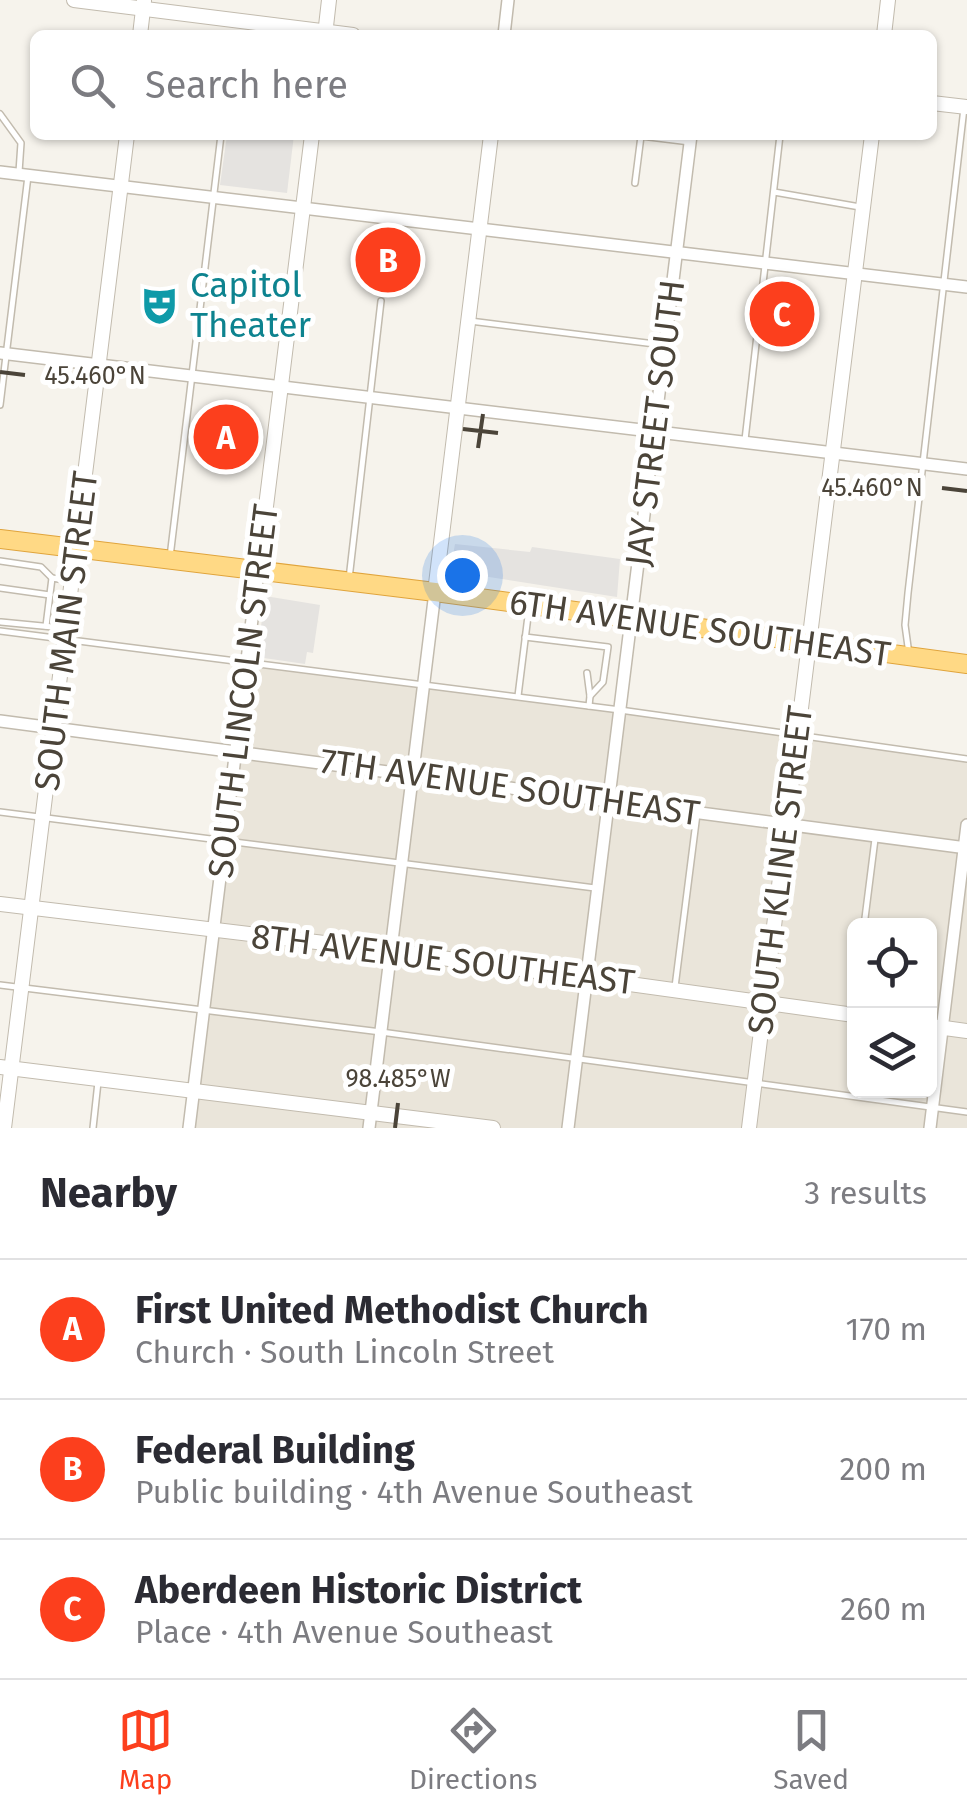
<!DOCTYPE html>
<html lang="en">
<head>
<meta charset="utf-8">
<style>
	:root { --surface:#fff; --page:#f7f7f7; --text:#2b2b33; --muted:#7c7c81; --line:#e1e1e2; --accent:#fc3f1d }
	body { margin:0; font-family:"Fira Sans",sans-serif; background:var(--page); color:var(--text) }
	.controls { position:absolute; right:30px; bottom:30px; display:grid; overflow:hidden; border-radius:15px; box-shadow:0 2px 8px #0004 }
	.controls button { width:90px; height:90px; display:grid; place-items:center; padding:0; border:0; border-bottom:2px solid var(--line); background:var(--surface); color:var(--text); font:50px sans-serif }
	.you { position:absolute; left:462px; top:575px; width:35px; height:35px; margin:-25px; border:8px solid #fff; border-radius:50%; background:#1a73e8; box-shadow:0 0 0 15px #1a73e833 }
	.badge { display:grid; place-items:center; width:65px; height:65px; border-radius:50%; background:var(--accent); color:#fff; font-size:32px; font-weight:700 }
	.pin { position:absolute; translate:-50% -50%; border:5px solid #fff; box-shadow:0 2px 10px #0006 }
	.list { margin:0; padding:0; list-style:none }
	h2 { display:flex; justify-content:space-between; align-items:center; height:130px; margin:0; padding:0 40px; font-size:42px }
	h2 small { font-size:32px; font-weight:400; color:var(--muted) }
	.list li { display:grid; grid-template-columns:65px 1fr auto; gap:30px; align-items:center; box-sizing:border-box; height:140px; padding:0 40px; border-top:2px solid var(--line) }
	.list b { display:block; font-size:38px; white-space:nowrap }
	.list p { margin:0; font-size:32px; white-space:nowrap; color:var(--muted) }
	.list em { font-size:32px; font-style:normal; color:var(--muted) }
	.icon { flex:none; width:55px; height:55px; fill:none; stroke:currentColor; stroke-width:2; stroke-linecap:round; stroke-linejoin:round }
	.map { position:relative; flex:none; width:967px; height:1128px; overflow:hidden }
	.search { position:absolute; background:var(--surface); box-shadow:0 2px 8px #0004; left:30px; right:30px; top:30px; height:110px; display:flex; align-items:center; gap:25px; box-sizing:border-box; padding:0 35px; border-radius:15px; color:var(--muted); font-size:38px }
	.sheet { height:550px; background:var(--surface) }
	nav { display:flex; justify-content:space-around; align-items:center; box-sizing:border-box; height:140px; border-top:2px solid var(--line); background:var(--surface); font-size:28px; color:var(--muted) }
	nav a { display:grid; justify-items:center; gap:5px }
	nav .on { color:var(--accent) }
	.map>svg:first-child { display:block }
	.residential { fill:#eae5da; fill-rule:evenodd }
	.parking { fill:#e5e3e0 }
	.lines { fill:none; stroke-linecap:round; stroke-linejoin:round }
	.service-casing { stroke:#c2bbae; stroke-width:8 }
	.minor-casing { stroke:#c2bbae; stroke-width:14 }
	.tertiary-casing { stroke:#c2bbae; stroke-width:16 }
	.trunk-casing { stroke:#e0a43c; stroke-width:20 }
	.service { stroke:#fff; stroke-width:5 }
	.minor { stroke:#fff; stroke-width:11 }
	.tertiary { stroke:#fff; stroke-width:14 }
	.trunk { stroke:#ffd985; stroke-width:18 }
	.ticks { fill:none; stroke:#4b4439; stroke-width:4 }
	.labels { text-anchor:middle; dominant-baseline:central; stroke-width:10; stroke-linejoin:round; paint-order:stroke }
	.culture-label { font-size:35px; fill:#0d838f; stroke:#fff; text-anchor:start }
	.street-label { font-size:35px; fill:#4b4439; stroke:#fff }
	.ticks-label { font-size:25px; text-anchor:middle; fill:#4b4439; stroke:#fff; stroke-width:10; stroke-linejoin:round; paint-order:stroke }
</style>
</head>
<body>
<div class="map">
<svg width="967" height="1128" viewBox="0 0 967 1128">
	<rect width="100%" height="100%" fill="#f6f3ec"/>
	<path class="residential" d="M 247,662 L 967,759 L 967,1128 L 189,1128 ZM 854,926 L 930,926 L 930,1090 L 854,1090 Z"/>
	<g class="parking">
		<path d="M 227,135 L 294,135 L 287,193 L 220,185 Z"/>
		<path d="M 455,544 L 530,552 L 532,547 L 620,559 L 617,597 L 450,571 Z"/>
		<path d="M 265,596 L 320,605 L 313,653 L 307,652 L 305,664 L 257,657 Z"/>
	</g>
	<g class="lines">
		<defs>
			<g id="service">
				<path d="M 0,114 L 21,143 L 19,172"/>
				<path d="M 635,183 L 641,136 L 690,142"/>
				<path d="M 774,192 L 860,207"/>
				<path d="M 470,321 L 663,345"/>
				<path d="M 0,405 L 28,176"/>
				<path d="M 745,440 L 780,135"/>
				<path d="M 170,557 L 221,135"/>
				<path d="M 0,561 L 41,567 L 52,578"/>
				<path d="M 349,579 L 381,301"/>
				<path d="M 0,588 L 50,595"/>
				<path d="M 1,622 L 63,628"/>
				<path d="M 46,626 L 52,578 L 71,581"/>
				<path d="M 0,631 L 620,710 L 967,759"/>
				<path d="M 525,637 L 608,647 L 603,682 L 590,696 L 589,706"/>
				<path d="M 909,654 L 905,625 L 908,593 L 964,108"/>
				<path d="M 587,673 L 590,696"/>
				<path d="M 518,696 L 529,608"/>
				<path d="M 0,812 L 595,888"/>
				<path d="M 864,926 L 875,839"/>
				<path d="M 0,985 L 381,1032 L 967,1112"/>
				<path d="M 675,987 L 697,814"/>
				<path d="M 93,1128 L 98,1082"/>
			</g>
			<g id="minor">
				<path d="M 504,35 L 508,0"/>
				<path d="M 0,172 L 967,287"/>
				<path d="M 0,353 L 967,469"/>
				<path d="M 0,721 L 967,848"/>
				<path d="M 189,1128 L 258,571"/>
				<path d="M 369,1128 L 435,592"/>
				<path d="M 568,1128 L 691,135"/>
				<path d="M 930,1128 L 967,825"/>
			</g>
			<g id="tertiary">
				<path d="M 74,0 L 353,35"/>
				<path d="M 140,35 L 144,1"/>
				<path d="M 325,35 L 329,0"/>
				<path d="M 884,35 L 888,0"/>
				<path d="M 932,103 L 967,107"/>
				<path d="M 258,571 L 312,135"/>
				<path d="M 435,592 L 491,135"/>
				<path d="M 0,904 L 391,951 L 854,1015"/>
				<path d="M 930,1026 L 967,1031"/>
				<path d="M 0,1067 L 493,1128"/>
				<path d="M 4,1128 L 127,135"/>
				<path d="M 749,1128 L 872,135"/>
			</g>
			<path id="trunk" d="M 0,539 L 435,592 L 967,664"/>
		</defs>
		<use href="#service" class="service-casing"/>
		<use href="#minor" class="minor-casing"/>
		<use href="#tertiary" class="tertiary-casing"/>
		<use href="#trunk" class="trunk-casing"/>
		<use href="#service" class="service"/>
		<use href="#minor" class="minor"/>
		<use href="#tertiary" class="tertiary"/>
		<use href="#trunk" class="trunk"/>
	</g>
	<path class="ticks" d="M 0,372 L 25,375M 463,429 L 498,433M 478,448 L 483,414M 942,488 L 967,491M 395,1128 L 398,1103"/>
	<defs>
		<symbol id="theatre-bare" viewBox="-9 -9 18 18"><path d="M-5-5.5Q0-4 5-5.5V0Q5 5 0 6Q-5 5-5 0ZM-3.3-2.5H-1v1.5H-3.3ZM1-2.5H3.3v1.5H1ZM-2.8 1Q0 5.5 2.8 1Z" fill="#0f9aa8" stroke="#fff" stroke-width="2.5" paint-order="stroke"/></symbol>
	</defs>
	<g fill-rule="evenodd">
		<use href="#theatre-bare" x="132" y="278" width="55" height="55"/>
	</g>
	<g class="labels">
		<g class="culture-label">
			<text x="190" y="285">Capitol<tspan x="190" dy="40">Theater</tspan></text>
		</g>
		<g class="street-label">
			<text transform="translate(655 423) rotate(-83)">JAY STREET SOUTH</text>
			<text transform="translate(700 628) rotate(8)">6TH AVENUE SOUTHEAST</text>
			<text transform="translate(66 631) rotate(-83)">SOUTH MAIN STREET</text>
			<text transform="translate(243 691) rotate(-83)">SOUTH LINCOLN STREET</text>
			<text transform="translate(510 787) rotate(8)">7TH AVENUE SOUTHEAST</text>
			<text transform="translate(780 870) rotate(-83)">SOUTH KLINE STREET</text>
			<text transform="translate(443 959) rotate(7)">8TH AVENUE SOUTHEAST</text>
		</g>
	</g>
	<g class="ticks-label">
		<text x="95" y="384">45.460°N</text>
		<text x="872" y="496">45.460°N</text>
		<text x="398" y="1087">98.485°W</text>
	</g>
</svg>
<div class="controls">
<button><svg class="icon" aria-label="locate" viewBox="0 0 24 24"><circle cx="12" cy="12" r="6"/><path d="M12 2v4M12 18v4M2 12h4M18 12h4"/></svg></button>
<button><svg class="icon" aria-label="layers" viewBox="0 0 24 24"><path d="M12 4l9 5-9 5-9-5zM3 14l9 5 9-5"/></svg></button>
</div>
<div class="you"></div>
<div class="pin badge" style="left:226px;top:437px">A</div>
<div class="pin badge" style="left:388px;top:260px">B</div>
<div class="pin badge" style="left:782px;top:314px">C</div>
<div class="search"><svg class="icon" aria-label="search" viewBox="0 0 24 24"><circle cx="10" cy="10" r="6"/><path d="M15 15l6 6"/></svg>Search here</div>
</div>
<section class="sheet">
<h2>Nearby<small>3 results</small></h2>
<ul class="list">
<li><span class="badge">A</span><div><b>First United Methodist Church</b><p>Church · South Lincoln Street</p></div><em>170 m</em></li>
<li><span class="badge">B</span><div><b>Federal Building</b><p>Public building · 4th Avenue Southeast</p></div><em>200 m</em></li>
<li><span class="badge">C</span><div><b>Aberdeen Historic District</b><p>Place · 4th Avenue Southeast</p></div><em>260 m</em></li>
</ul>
</section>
<nav>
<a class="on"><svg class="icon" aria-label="map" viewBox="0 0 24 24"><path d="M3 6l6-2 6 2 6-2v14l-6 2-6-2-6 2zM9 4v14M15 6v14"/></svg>Map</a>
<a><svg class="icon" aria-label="directions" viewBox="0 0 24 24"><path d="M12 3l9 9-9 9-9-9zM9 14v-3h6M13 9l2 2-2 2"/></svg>Directions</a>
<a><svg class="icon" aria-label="saved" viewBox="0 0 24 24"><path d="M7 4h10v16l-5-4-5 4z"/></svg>Saved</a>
</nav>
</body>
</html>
